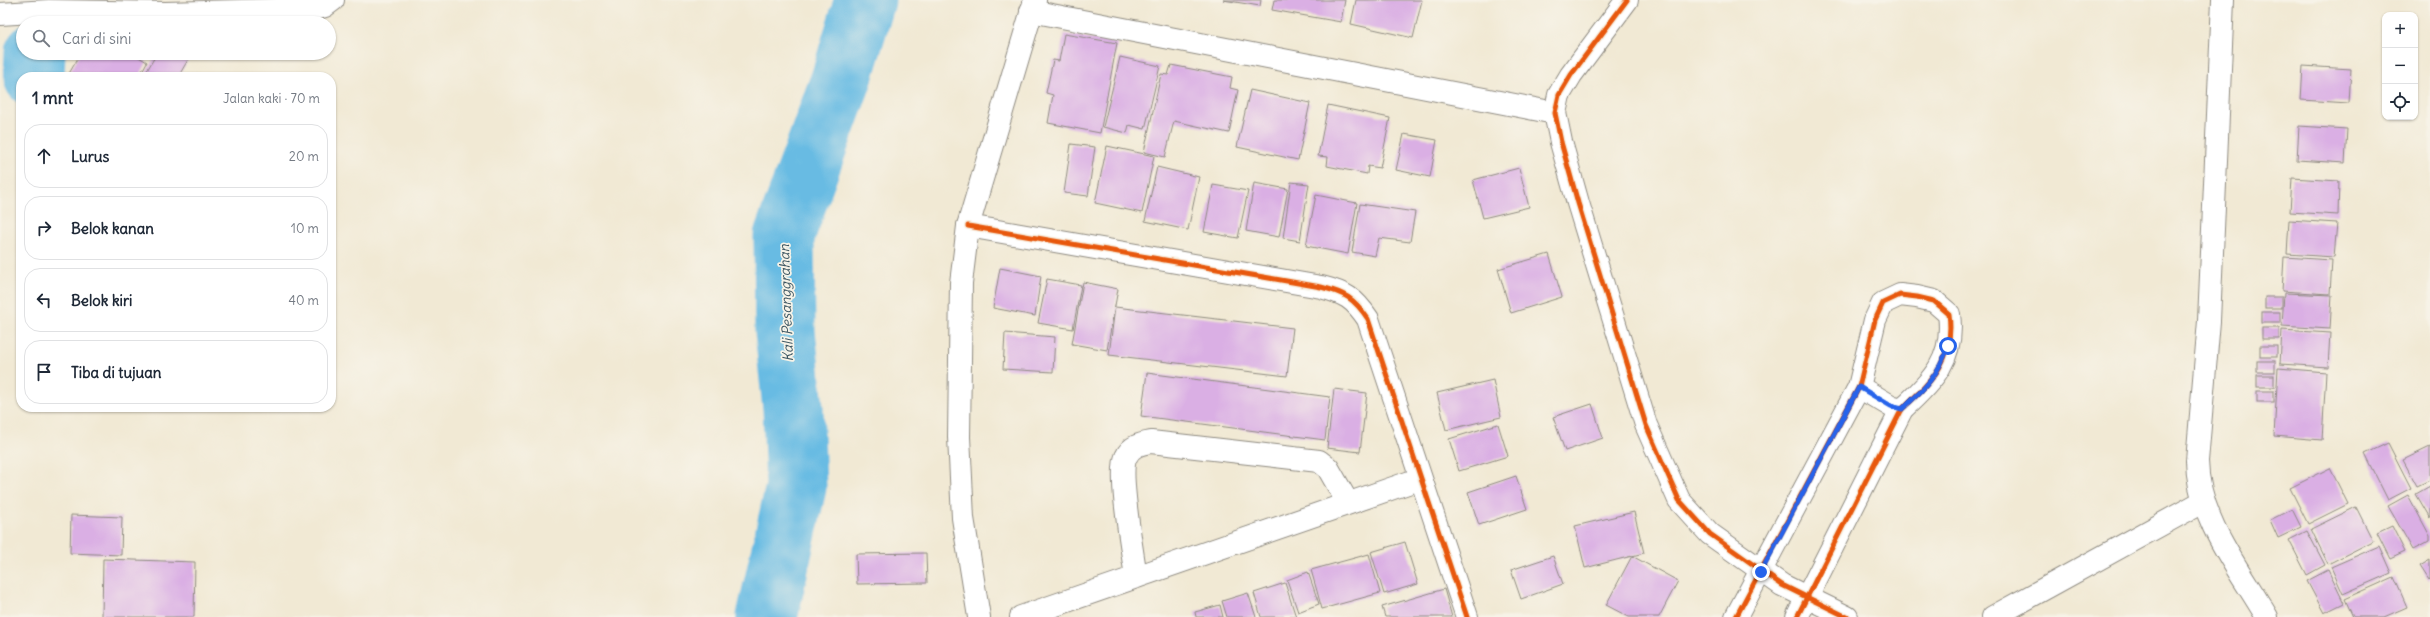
<!DOCTYPE html>
<html lang="id">
<head>
<meta charset="utf-8">
<style>
	:root { --surface:#fff; --page:#f6f6f7; --text:#1f2937; --muted:#747a83; --line:#e0e1e3 }
	body { margin:0; font-family:Delius,sans-serif; background:var(--page); color:var(--text) }
	.controls { position:absolute; right:12px; top:12px; display:grid; overflow:hidden; border-radius:8px; box-shadow:0 1px 3px #0004 }
	.controls button { width:36px; height:36px; display:grid; place-items:center; padding:0; border:0; border-bottom:1px solid var(--line); background:var(--surface); color:var(--text); font:20px sans-serif }
	.stop { position:absolute; width:12px; height:12px; margin:-9px; border:3px solid #2563eb; border-radius:50%; background:#fff }
	.stop.end { background:#2563eb; border-color:#fff; box-shadow:0 1px 4px #0008 }
	.list { margin:0; padding:0; list-style:none }
	h2 { display:flex; justify-content:space-between; align-items:center; height:52px; margin:0; padding:0 16px; font-size:17px }
	h2 small { font-size:13px; font-weight:400; color:var(--muted) }
	.list li { display:grid; grid-template-columns:26px 1fr auto; gap:12px; align-items:center; box-sizing:border-box; height:64px; margin:0 8px 8px; padding:0 8px; border:1px solid var(--line); border-radius:16px }
	.list b { display:block; font-size:15px; white-space:nowrap }
	.list em { font-size:13px; font-style:normal; color:var(--muted) }
	.icon { flex:none; width:22px; height:22px; fill:none; stroke:currentColor; stroke-width:2; stroke-linecap:round; stroke-linejoin:round }
	.map { position:relative; flex:none; width:2430px; height:617px; overflow:hidden }
	.search { position:absolute; background:var(--surface); box-shadow:0 1px 3px #0004; left:16px; top:16px; width:320px; height:44px; display:flex; align-items:center; gap:10px; box-sizing:border-box; padding:0 14px; border-radius:22px; color:var(--muted); font-size:15px }
	.panel { position:absolute; background:var(--surface); box-shadow:0 1px 3px #0004; left:16px; top:72px; width:320px; height:340px; border-radius:16px }
	.map>svg:first-child { display:block }
	.lines { fill:none; stroke-linecap:round; stroke-linejoin:round }
	.river { stroke:#67bbe3; stroke-width:61 }
	.building { fill:#daafe4 }
	.minor-casing { stroke:#8e8a80; stroke-width:24 }
	.minor { stroke:#fff; stroke-width:22 }
	.cycleway-casing { stroke:#f7f3e8; stroke-width:8 }
	.cycleway { stroke:#e8590c; stroke-width:5 }
	.route { stroke:#2563eb; stroke-width:5 }
	.labels { text-anchor:middle; dominant-baseline:central; stroke-width:3.5; stroke-linejoin:round; paint-order:stroke }
	.water-label { font-size:14px; font-style:italic; fill:#3d5662; stroke:#f7f3e8 }
</style>
</head>
<body>
<div class="map">
<svg width="2430" height="617" viewBox="0 0 2430 617">
	<rect width="100%" height="100%" fill="#f7f3e8"/>
	<filter id="ink" filterUnits="userSpaceOnUse"><feTurbulence type="fractalNoise" baseFrequency=".025" numOctaves="2"/><feDisplacementMap in="SourceGraphic" scale="8" xChannelSelector="R" yChannelSelector="G"/><feConvolveMatrix kernelMatrix="1 2 1 2 8 2 1 2 1" color-interpolation-filters="sRGB"/></filter>
	<filter id="wash" filterUnits="userSpaceOnUse"><feTurbulence type="fractalNoise" baseFrequency=".012" numOctaves="4" result="noise"/><feDisplacementMap in="SourceGraphic" scale="16" xChannelSelector="R" yChannelSelector="G"/><feGaussianBlur stdDeviation="0.9" result="paint"/><feColorMatrix in="noise" values="0 0 0 0 0 0 0 0 0 0 0 0 0 0 0 0 0 1.4 0 .05"/><feComposite in="paint" operator="in"/></filter>
	<g filter="url(#wash)">
		<rect width="100%" height="100%" fill="#f1e9d4"/>
		<g class="lines">
			<g class="river">
				<path d="M 34,77 L 35,53"/>
				<path d="M 767,617 L 796,487 L 793,408 L 785,331 L 784,236 L 841,80 L 865,0"/>
			</g>
		</g>
		<g id="blocks">
			<g class="building">
				<path d="M 1223,0 L 1261,0 L 1260,6 Z"/>
				<path d="M 1274,0 L 1345,0 L 1341,22 L 1272,10 Z"/>
				<path d="M 1356,0 L 1422,0 L 1413,38 L 1351,24 Z"/>
				<path d="M 1064,34 L 1117,43 L 1100,133 L 1048,123 L 1053,95 L 1046,93 L 1053,60 L 1059,61 Z"/>
				<path d="M 81,53 L 132,53 L 147,62 L 139,77 L 67,77 Z"/>
				<path d="M 157,53 L 192,53 L 178,77 L 146,77 L 144,76 Z"/>
				<path d="M 1120,57 L 1160,66 L 1145,129 L 1129,125 L 1127,133 L 1103,127 Z"/>
				<path d="M 1171,65 L 1232,77 L 1230,88 L 1238,90 L 1229,133 L 1174,121 L 1165,157 L 1144,152 L 1161,74 L 1168,75 Z"/>
				<path d="M 2303,66 L 2351,69 L 2349,103 L 2301,100 Z"/>
				<path d="M 1250,90 L 1310,103 L 1298,160 L 1237,147 Z"/>
				<path d="M 1328,105 L 1390,118 L 1380,168 L 1368,166 L 1367,174 L 1327,166 L 1328,157 L 1318,156 Z"/>
				<path d="M 2299,126 L 2347,129 L 2345,163 L 2297,160 Z"/>
				<path d="M 1404,134 L 1437,140 L 1430,177 L 1396,170 Z"/>
				<path d="M 1071,144 L 1095,147 L 1088,196 L 1064,193 Z"/>
				<path d="M 1107,146 L 1154,156 L 1142,213 L 1095,203 Z"/>
				<path d="M 1157,167 L 1199,177 L 1188,230 L 1145,221 Z"/>
				<path d="M 1519,168 L 1529,207 L 1483,218 L 1473,180 Z"/>
				<path d="M 2292,178 L 2339,181 L 2338,215 L 2290,212 Z"/>
				<path d="M 1291,182 L 1309,184 L 1300,241 L 1283,238 Z"/>
				<path d="M 1254,183 L 1288,189 L 1279,237 L 1246,231 Z"/>
				<path d="M 1213,185 L 1248,191 L 1238,238 L 1204,232 Z"/>
				<path d="M 1316,195 L 1357,203 L 1348,254 L 1306,246 Z"/>
				<path d="M 1360,204 L 1415,212 L 1410,242 L 1379,238 L 1375,256 L 1352,252 Z"/>
				<path d="M 2289,220 L 2337,223 L 2334,257 L 2287,254 Z"/>
				<path d="M 1549,254 L 1562,297 L 1511,313 L 1498,269 Z"/>
				<path d="M 2284,257 L 2332,260 L 2330,294 L 2282,291 Z"/>
				<path d="M 1000,268 L 1041,276 L 1035,316 L 993,308 Z"/>
				<path d="M 1047,279 L 1081,285 L 1073,329 L 1038,323 Z"/>
				<path d="M 1083,282 L 1118,289 L 1107,350 L 1072,344 Z"/>
				<path d="M 2284,293 L 2332,295 L 2330,329 L 2282,326 Z"/>
				<rect x="2265" y="297" width="17" height="11"/>
				<path d="M 1115,307 L 1293,328 L 1287,376 L 1109,355 Z"/>
				<rect x="2262" y="312" width="18" height="11"/>
				<rect x="2262" y="328" width="17" height="11"/>
				<path d="M 2282,330 L 2330,333 L 2328,367 L 2280,364 Z"/>
				<path d="M 1005,333 L 1055,337 L 1053,372 L 1003,369 Z"/>
				<rect x="2260" y="346" width="17" height="11"/>
				<rect x="2257" y="361" width="18" height="11"/>
				<path d="M 2278,368 L 2326,372 L 2322,440 L 2274,436 Z"/>
				<path d="M 1147,373 L 1330,397 L 1325,440 L 1141,416 Z"/>
				<rect x="2257" y="375" width="17" height="12"/>
				<path d="M 1493,380 L 1501,417 L 1446,430 L 1437,393 Z"/>
				<path d="M 1334,389 L 1367,393 L 1360,452 L 1327,448 Z"/>
				<rect x="2257" y="391" width="17" height="11"/>
				<path d="M 1592,404 L 1603,438 L 1565,451 L 1553,417 Z"/>
				<path d="M 1498,424 L 1508,456 L 1459,471 L 1449,439 Z"/>
				<path d="M 2388,443 L 2411,488 L 2388,500 L 2365,454 Z"/>
				<path d="M 2430,447 L 2430,480 L 2417,486 L 2403,460 Z"/>
				<path d="M 2330,468 L 2348,504 L 2308,524 L 2290,488 Z"/>
				<path d="M 1516,476 L 1527,509 L 1479,525 L 1468,492 Z"/>
				<path d="M 2430,486 L 2430,518 L 2416,494 Z"/>
				<path d="M 2408,495 L 2430,536 L 2430,541 L 2413,550 L 2388,506 Z"/>
				<path d="M 2356,507 L 2373,541 L 2328,564 L 2311,529 Z"/>
				<path d="M 2292,509 L 2301,527 L 2278,538 L 2270,520 Z"/>
				<path d="M 1634,512 L 1644,553 L 1632,556 L 1678,581 L 1659,617 L 1629,617 L 1606,605 L 1632,556 L 1585,568 L 1575,526 Z"/>
				<path d="M 71,515 L 122,517 L 121,555 L 70,553 Z"/>
				<path d="M 2392,526 L 2405,552 L 2390,559 L 2377,533 Z"/>
				<path d="M 2307,531 L 2325,565 L 2307,575 L 2289,540 Z"/>
				<path d="M 1405,542 L 1418,584 L 1384,594 L 1371,552 Z"/>
				<path d="M 2379,546 L 2391,573 L 2343,594 L 2331,567 Z"/>
				<path d="M 926,553 L 927,583 L 857,584 L 856,554 Z"/>
				<path d="M 1369,554 L 1380,593 L 1322,609 L 1311,570 Z"/>
				<path d="M 1553,556 L 1563,584 L 1521,599 L 1511,570 Z"/>
				<path d="M 103,559 L 195,562 L 194,617 L 102,617 Z"/>
				<path d="M 2430,560 L 2430,579 L 2429,580 L 2420,566 Z"/>
				<path d="M 2328,570 L 2344,603 L 2324,613 L 2307,581 Z"/>
				<path d="M 1308,572 L 1319,604 L 1298,612 L 1287,580 Z"/>
				<path d="M 2394,577 L 2407,607 L 2384,617 L 2353,617 L 2345,599 Z"/>
				<path d="M 1285,583 L 1296,617 L 1261,617 L 1254,593 Z"/>
				<path d="M 1444,589 L 1452,617 L 1385,617 L 1382,607 Z"/>
				<path d="M 1248,593 L 1256,617 L 1227,617 L 1222,601 Z"/>
				<path d="M 1220,605 L 1223,617 L 1196,617 L 1195,612 Z"/>
			</g>
		</g>
	</g>
	<g filter="url(#ink)">
		<use href="#blocks" fill-opacity="0" stroke="#8e8a80" stroke-width="1"/>
		<g class="lines">
			<defs>
				<g id="minor">
					<path d="M 1627,0 L 1571,75 L 1559,95 L 1555,113 L 1561,142 L 1578,203 L 1646,425 L 1679,500 L 1710,534 L 1782,585 L 1847,617"/>
					<path d="M 2223,0 L 2209,321 L 2197,461 C 2198,519 2239,569 2267,617"/>
					<path d="M 1031,11 L 1555,113"/>
					<path d="M 0,14 L 49,11 L 165,13 L 315,9 L 325,6 L 333,0"/>
					<path d="M 968,226 L 1321,287 C 1345,293 1354,298 1368,319 L 1467,617"/>
					<path d="M 1859,387 L 1891,406 L 1902,409"/>
					<path d="M 1136,577 C 1133,555 1118,473 1126,457 C 1131,446 1140,444 1151,442 L 1319,461 L 1328,468 L 1348,503"/>
					<path d="M 979,617 L 963,518 L 959,437 L 961,283 L 968,226 L 1035,0"/>
					<path d="M 1021,617 L 1419,479"/>
					<path d="M 1736,617 L 1859,387 L 1875,320 L 1883,303 L 1900,295 L 1917,297 L 1934,301 L 1949,314 C 1955,358 1933,381 1902,409 L 1797,617"/>
					<path d="M 1993,617 L 2202,502"/>
				</g>
			</defs>
			<use href="#minor" class="minor-casing"/>
			<use href="#minor" class="minor"/>
			<defs>
				<g id="cycleway">
					<path d="M 1627,0 L 1571,75 L 1559,95 L 1555,113 L 1561,142 L 1578,203 L 1646,425 L 1679,500 L 1710,534 L 1782,585 L 1847,617"/>
					<path d="M 968,226 L 1321,287 C 1345,293 1354,298 1368,319 L 1467,617"/>
					<path d="M 1736,617 L 1859,387 L 1875,320 L 1883,303 L 1900,295 L 1917,297 L 1934,301 L 1949,314 C 1955,358 1933,381 1902,409 L 1797,617"/>
				</g>
			</defs>
			<use href="#cycleway" class="cycleway-casing"/>
			<use href="#cycleway" class="cycleway"/>
		</g>
	</g>
	<g class="lines" filter="url(#ink)">
		<path class="route" d="M 1761,572 L 1859,387 L 1891,406 L 1902,409 C 1924,390 1940,373 1948,346"/>
	</g>
	<g class="labels">
		<g class="water-label">
			<text transform="translate(786 303) rotate(-92)">Kali Pesanggrahan</text>
		</g>
	</g>
</svg>
<div class="controls">
<button>+</button>
<button>−</button>
<button><svg class="icon" aria-label="locate" viewBox="0 0 24 24"><circle cx="12" cy="12" r="6"/><path d="M12 2v4M12 18v4M2 12h4M18 12h4"/></svg></button>
</div>
<div class="stop" style="left:1948px;top:346px"></div>
<div class="stop end" style="left:1761px;top:572px"></div>
<div class="search"><svg class="icon" aria-label="search" viewBox="0 0 24 24"><circle cx="10" cy="10" r="6"/><path d="M15 15l6 6"/></svg>Cari di sini</div>
<section class="panel">
<h2>1 mnt<small>Jalan kaki · 70 m</small></h2>
<ul class="list">
<li><svg class="icon" aria-label="ahead" viewBox="0 0 24 24"><path d="M12 20V5M6 11l6-6 6 6"/></svg><div><b>Lurus</b></div><em>20 m</em></li>
<li><svg class="icon" aria-label="right" viewBox="0 0 24 24"><path d="M7 20v-9h11M14 6l5 5-5 5"/></svg><div><b>Belok kanan</b></div><em>10 m</em></li>
<li><svg class="icon" aria-label="left" viewBox="0 0 24 24"><path d="M17 20v-9H6M10 6l-5 5 5 5"/></svg><div><b>Belok kiri</b></div><em>40 m</em></li>
<li><svg class="icon" aria-label="arrive" viewBox="0 0 24 24"><path d="M6 21V4h12l-3 4 3 4H6"/></svg><div><b>Tiba di tujuan</b></div></li>
</ul>
</section>
</div>
</body>
</html>
